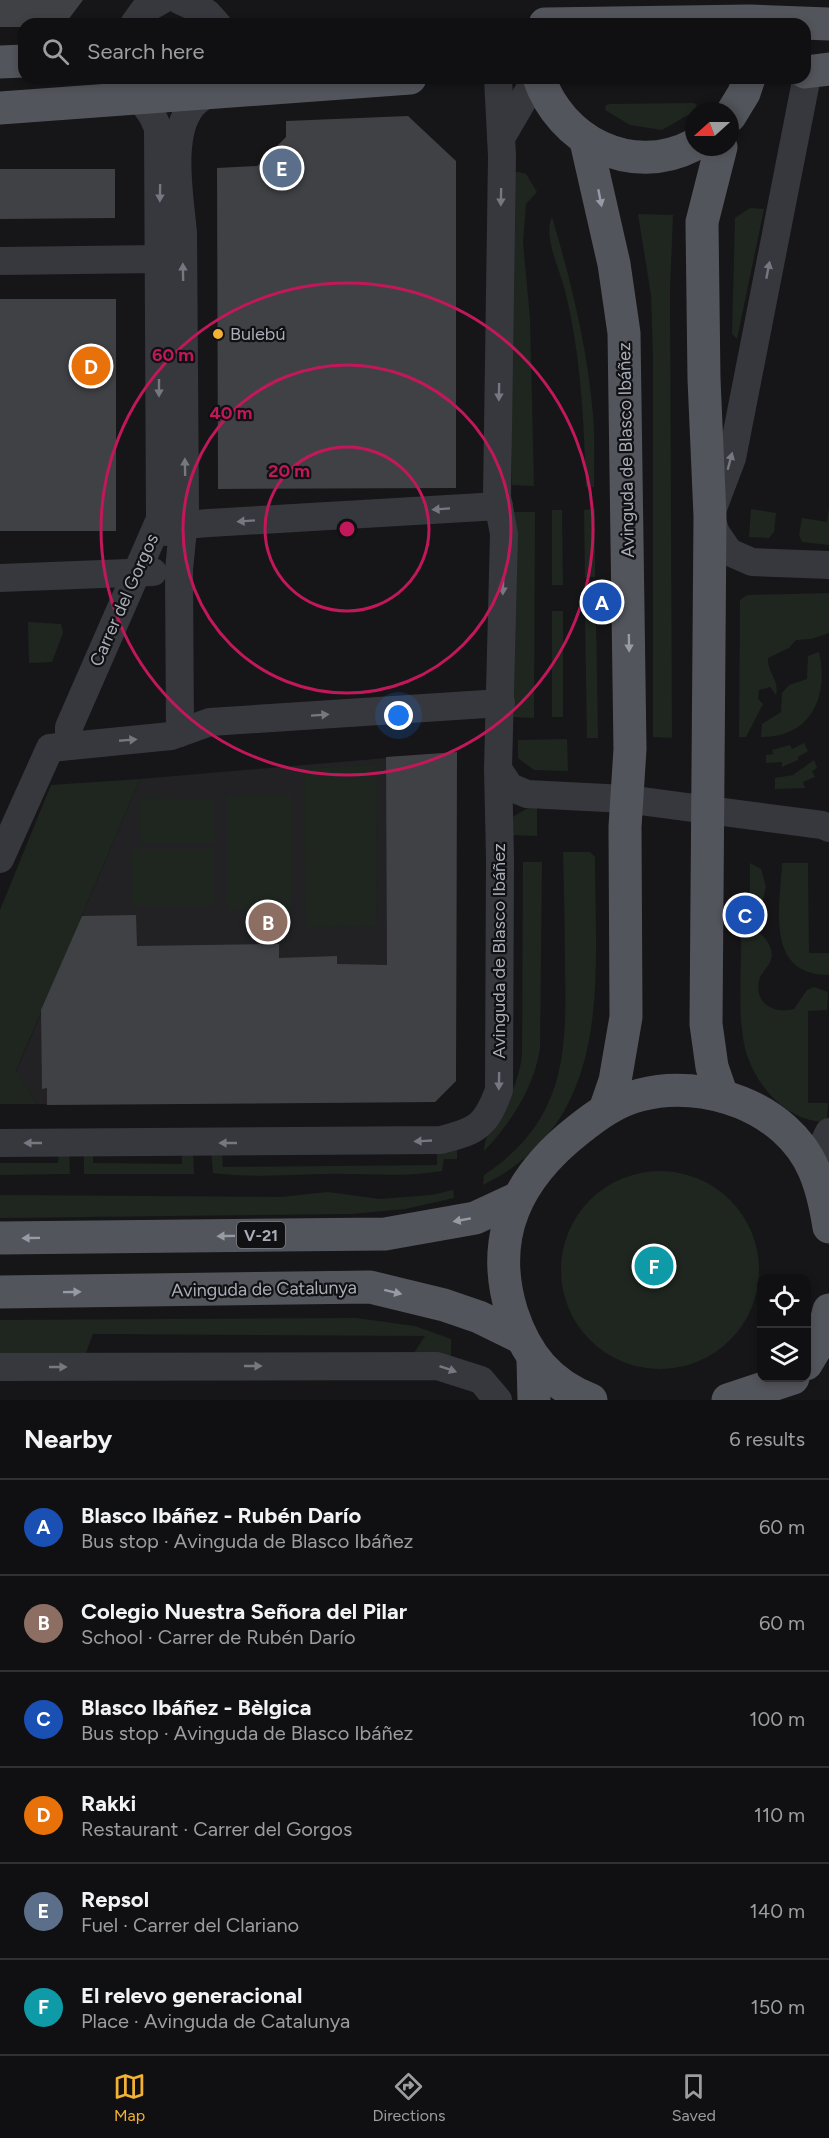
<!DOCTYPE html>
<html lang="en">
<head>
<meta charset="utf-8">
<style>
	:root { --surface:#101012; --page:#1e1e20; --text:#f1f3f6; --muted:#9c9d9f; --line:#303032; --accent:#f2b134 }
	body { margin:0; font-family:Figtree,sans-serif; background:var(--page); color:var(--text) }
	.controls { position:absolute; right:18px; bottom:18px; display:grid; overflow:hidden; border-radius:12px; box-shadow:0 3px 9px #0003 }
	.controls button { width:54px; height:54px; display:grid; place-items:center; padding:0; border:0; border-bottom:2px solid var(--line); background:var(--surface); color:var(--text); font:30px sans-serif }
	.compass { position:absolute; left:685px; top:102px; width:54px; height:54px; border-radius:50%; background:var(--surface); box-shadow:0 3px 9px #0003; rotate:249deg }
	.you { position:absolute; left:399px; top:716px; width:21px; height:21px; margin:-15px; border:4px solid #fff; border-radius:50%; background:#1a73e8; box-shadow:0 0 0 9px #1a73e833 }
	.badge { display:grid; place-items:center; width:39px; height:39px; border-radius:50%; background:var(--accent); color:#fff; font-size:20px; font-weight:700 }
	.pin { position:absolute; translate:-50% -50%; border:3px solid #fff; box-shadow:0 2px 6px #0006 }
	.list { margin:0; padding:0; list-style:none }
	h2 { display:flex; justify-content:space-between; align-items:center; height:78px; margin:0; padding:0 24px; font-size:26px }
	h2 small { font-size:20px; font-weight:400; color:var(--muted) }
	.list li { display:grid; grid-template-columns:39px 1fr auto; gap:18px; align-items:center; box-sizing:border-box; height:96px; padding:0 24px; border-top:2px solid var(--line) }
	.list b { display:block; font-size:22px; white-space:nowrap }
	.list p { margin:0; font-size:20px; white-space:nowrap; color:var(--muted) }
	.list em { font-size:20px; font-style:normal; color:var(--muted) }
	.icon { flex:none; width:33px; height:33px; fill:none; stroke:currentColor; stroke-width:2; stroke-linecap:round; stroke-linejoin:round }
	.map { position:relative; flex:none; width:829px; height:1400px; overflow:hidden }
	.search { position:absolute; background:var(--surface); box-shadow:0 3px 9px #0003; left:18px; right:18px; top:18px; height:66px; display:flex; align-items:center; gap:15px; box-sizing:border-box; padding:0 21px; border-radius:18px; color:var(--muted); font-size:22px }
	.sheet { height:654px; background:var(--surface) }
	nav { display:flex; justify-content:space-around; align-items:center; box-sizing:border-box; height:84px; border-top:2px solid var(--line); background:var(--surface); font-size:16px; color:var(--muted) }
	nav a { display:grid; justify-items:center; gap:3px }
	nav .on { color:var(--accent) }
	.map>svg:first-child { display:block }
	.built { fill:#222225 }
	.green { fill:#1e261f }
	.building { fill:#404145 }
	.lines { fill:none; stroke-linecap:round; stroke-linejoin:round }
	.minor { stroke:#37383d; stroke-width:28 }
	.primary { stroke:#53555c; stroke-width:33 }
	.oneway { fill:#757881 }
	.oneway2 { fill:#979ba6 }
	.ring { fill:none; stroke:#c2185b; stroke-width:3 }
	.poi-dot { fill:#f2b134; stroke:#111113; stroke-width:2 }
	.labels { text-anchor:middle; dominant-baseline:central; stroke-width:4.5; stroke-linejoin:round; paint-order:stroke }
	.shield { fill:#111113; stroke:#7b7e86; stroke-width:1.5 }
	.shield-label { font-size:16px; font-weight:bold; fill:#a8adb8 }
	.poi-label { font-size:18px; fill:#a8adb8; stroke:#111113; text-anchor:start }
	.street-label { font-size:18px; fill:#a8adb8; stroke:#111113 }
	.centre { fill:#c2185b; stroke:#111113; stroke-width:3 }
	.ring-label { font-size:18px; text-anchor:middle; font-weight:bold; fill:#c2185b; stroke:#111113; stroke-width:4.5; stroke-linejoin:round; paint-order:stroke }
</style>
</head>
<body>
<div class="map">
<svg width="829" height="1400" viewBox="0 0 829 1400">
	<rect width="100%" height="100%" fill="#161618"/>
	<path class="built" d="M 457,752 L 456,1081 L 435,1102 L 37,1104 L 16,1072 L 140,779 Z"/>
	<g class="green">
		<path d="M 694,103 L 697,106 L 695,111 L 662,130 L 630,125 L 605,110 L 606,105 L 610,104 Z"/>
		<path d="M 519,172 L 526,174 L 537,192 L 526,204 L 523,242 L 530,318 L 534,486 L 512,485 L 509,173 Z"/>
		<path d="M 750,208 L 764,209 L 737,339 L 732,334 L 735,218 Z"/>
		<path d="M 638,214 L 673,215 L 670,289 L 672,738 L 653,737 L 653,356 L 651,295 Z"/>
		<path d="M 552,217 C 571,281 587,346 593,414 C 595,438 594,463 594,487 L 586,487 C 584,421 581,352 564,287 C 559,268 543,235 552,217 Z"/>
		<path d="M 829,507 L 829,545 L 802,542 L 799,535 L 802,518 L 827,522 Z"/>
		<path d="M 595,509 L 595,577 L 585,577 L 584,510 Z"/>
		<path d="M 751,509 L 776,513 L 774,532 L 769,538 L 749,537 Z"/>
		<path d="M 552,510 L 562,510 L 563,585 L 552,585 Z"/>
		<path d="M 514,512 L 535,512 L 534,718 L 513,717 Z"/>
		<path d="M 829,593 L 829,633 L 811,639 L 796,640 L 789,648 L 768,658 C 767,672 780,681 776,695 L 770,687 L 759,690 L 758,699 L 763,704 L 746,737 L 739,737 L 740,600 L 747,595 Z"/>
		<rect x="552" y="611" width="11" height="106"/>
		<path d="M 596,617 L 598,738 L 587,738 L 585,618 Z"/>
		<path d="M 28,622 L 61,624 L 63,633 L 52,662 L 29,663 Z"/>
		<path d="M 819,652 C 829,697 811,737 761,737 L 762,724 L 781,712 L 782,693 L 789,685 L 807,679 L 808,656 Z"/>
		<path d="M 567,739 L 568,771 L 534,770 L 518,758 L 518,740 Z"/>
		<path d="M 804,743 L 808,751 L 798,757 L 798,760 L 782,767 L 782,762 L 766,763 L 766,755 L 773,754 L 772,750 L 790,745 L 792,749 Z"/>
		<path d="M 814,760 L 817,768 L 812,771 L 815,777 L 803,782 L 805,788 L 775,789 L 775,778 L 793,775 Z"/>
		<path d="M 377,765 L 376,926 L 305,927 L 304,769 Z"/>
		<path d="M 140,779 L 16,1071 L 37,1104 L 0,1104 L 0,910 L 51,785 Z"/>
		<path d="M 227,795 L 291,796 L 291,910 L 227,910 Z"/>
		<path d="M 140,798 L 214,799 L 214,843 L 140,843 Z"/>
		<path d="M 528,808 L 537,808 L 537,836 L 509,835 L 509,819 Z"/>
		<path d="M 132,849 L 214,849 L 214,906 L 131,906 Z"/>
		<path d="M 563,852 L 590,852 L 595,857 C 595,980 615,1120 483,1185 L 484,1175 C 565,1121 567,1055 565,966 C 565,928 564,890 563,852 Z"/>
		<path d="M 523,862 L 542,862 L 540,1049 C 534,1087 511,1123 484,1151 C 485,1131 498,1121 506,1105 C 514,1089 520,1072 522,1055 Z"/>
		<path d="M 750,863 L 761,869 L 766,887 L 762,903 L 750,912 Z"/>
		<path d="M 782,863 L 808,863 L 809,953 L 829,953 L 829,975 C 765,975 780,907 782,863 Z"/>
		<path d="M 751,926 C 763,934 778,949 769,964 C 765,970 761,974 759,980 C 754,1004 774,1014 794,1009 L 807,990 L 814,987 L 828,992 L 827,1010 L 808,1011 L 808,1103 L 828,1103 L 827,1118 L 823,1122 C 785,1120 754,1084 745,1048 C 737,1013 742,972 741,937 L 751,937 Z"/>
		<path d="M 457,1145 L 457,1159 L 444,1159 L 442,1171 C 402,1178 364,1173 323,1174 C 285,1175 250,1178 213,1173 L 211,1150 L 222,1150 L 223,1167 L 437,1165 L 437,1148 Z"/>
		<path d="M 59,1150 L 69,1150 L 70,1174 L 0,1175 L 0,1163 L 58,1163 Z"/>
		<path d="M 182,1150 L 193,1150 L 194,1174 L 84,1174 L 84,1151 L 93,1151 L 93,1163 L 182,1164 Z"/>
		<circle cx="660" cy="1270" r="99"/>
		<path d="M 453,1190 L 454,1198 L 405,1209 L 351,1214 L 0,1218 L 0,1195 L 280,1197 L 328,1192 L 380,1199 L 431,1195 Z"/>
		<path d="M 356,1318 L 415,1326 L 451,1339 L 451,1357 L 412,1356 L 425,1336 L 93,1334 L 84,1358 L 0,1359 L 0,1320 Z"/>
	</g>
	<g class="building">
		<path d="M 0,0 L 83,0 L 65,24 L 24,24 L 24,27 L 0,27 Z"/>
		<path d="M 408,116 L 456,161 L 456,488 L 218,489 L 217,168 L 257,166 L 286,137 L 286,121 Z"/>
		<path d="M 0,169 L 115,169 L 115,218 L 0,219 Z"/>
		<rect x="0" y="299" width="116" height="232"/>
		<path d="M 457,752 L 456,1081 L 435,1102 L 47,1105 L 47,1088 L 42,1089 L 41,1010 L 82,916 L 136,915 L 137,946 L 279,944 L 279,958 L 337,956 L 337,964 L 387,965 L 386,757 Z"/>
	</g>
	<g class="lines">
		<g class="minor">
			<path d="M 179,0 L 207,13 L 217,24"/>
			<path d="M 134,24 L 144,10 L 162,0"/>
			<path d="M 808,71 L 732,458 L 710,516 L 716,533 L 729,552 L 752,562 L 829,565"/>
			<path d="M 501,138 L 536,78"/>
			<path d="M 0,261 L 159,259"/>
			<path d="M 167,532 L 184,525 L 209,523 L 499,506"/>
			<path d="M 0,578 L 153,572"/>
			<path d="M 180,733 L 179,570 L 185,509 L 183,233 C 180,198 168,135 192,106 C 199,98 210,92 218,86"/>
			<path d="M 69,746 L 69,727 L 160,519 L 158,128 L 152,115 L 126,78"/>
			<path d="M 498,769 L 510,787 L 527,794 L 626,799 L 822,825 L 829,828"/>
			<path d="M 0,859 L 50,748 L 171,736 L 210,722 L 501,703"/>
			<path d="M 0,1143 L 441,1140 C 477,1131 486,1126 499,1090 L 500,857 L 498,769 L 504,534 L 497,497 L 502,156 L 498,78"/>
			<path d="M 812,1167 L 829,1132"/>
			<path d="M 0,1367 L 437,1366 L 481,1380 L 498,1400"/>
		</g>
		<g class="primary">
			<path d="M 545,24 L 750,21 L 829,24"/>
			<path d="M 0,62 L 24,61"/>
			<path d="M 805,72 L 829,69"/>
			<path d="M 539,78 C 561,141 631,178 694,145"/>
			<path d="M 0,108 L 410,78"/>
			<path d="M 730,116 L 744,93 L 749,78"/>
			<path d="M 586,141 L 614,264 L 624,333 L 630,749 L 625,827 L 626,1017 L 615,1081 L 605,1110"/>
			<path d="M 721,147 L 702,222 L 704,379 L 710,516 L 706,1024 L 712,1067 L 722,1096"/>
			<path d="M 0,1238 L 385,1234 L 475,1218 L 516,1199"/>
			<path d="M 0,1292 L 370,1287 L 444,1305 L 479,1317 L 520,1337"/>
			<path d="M 533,1359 L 534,1400"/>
			<path d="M 806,1364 L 822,1338 L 829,1310"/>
			<path d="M 591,1400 C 549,1384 526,1355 512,1313 C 488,1236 517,1178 578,1130 C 597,1115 616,1101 640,1095 C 704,1078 787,1107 814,1170 C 822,1188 826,1208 829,1227"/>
			<path d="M 728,1400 L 793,1378"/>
		</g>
	</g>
	<defs><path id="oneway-solid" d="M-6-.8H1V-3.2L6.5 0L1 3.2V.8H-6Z" transform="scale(1.5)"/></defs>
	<g class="oneway">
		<use href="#oneway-solid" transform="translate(160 193) rotate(91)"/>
		<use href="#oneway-solid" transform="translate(501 197) rotate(91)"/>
		<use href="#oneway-solid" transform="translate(768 270) rotate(-79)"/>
		<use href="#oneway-solid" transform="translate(183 272) rotate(-91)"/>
		<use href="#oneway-solid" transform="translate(159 388) rotate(90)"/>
		<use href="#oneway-solid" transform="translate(499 392) rotate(91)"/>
		<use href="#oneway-solid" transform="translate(730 461) rotate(-75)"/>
		<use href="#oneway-solid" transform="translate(185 467) rotate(-91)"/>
		<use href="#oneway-solid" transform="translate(441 509) rotate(176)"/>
		<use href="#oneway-solid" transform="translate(246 521) rotate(176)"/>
		<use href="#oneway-solid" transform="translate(503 586) rotate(91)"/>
		<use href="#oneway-solid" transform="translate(320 715) rotate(-4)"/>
		<use href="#oneway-solid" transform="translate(128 740) rotate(-5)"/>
		<use href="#oneway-solid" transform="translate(499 1081) rotate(91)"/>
		<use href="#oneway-solid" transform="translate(423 1141) rotate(177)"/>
		<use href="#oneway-solid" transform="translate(33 1143) rotate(180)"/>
		<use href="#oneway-solid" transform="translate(228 1143) rotate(180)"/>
		<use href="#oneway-solid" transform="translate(253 1366)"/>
		<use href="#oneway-solid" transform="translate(58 1367)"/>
		<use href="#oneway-solid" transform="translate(448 1369) rotate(19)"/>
	</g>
	<g class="oneway2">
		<use href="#oneway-solid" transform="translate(600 198) rotate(79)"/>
		<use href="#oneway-solid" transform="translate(629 643) rotate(89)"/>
		<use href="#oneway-solid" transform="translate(462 1220) rotate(170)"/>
		<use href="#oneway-solid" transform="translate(226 1236) rotate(179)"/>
		<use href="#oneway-solid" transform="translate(31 1238) rotate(179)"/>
		<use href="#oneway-solid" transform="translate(72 1292) rotate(-1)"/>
		<use href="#oneway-solid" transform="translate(393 1292) rotate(14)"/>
	</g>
	<g class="ring">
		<circle cx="347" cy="529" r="82"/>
		<circle cx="347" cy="529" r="164"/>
		<circle cx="347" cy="529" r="246"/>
	</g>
	<circle class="poi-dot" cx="218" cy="334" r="6"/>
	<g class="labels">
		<rect class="shield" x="237" y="1222" width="48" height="26" rx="4.5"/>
		<g class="shield-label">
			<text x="261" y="1235">V-21</text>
		</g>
		<g class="poi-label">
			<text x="230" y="334">Bulebú</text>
		</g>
		<g class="street-label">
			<text transform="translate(626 450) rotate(-91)">Avinguda de Blasco Ibáñez</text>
			<text transform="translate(124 600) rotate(-66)">Carrer del Gorgos</text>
			<text transform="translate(499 951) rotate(-90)">Avinguda de Blasco Ibáñez</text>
			<text transform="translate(264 1289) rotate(-1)">Avinguda de Catalunya</text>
		</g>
	</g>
	<circle cx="347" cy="529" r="9" class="centre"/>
	<g class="ring-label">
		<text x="173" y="361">60 m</text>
		<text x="231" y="419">40 m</text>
		<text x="289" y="477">20 m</text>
	</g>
</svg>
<div class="controls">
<button><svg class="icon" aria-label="locate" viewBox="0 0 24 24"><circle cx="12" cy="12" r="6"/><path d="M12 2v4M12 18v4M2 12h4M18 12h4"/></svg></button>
<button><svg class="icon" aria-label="layers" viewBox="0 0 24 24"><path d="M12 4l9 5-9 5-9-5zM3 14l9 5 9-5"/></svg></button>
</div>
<svg class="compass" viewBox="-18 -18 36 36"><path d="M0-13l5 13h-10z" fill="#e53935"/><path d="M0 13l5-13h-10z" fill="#9c9d9f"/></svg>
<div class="you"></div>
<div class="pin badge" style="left:602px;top:602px;background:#1a4fb4">A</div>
<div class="pin badge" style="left:268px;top:922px;background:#8d6e63">B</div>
<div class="pin badge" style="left:745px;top:915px;background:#1a4fb4">C</div>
<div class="pin badge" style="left:91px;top:366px;background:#e8710a">D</div>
<div class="pin badge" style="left:282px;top:168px;background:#5c6f8a">E</div>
<div class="pin badge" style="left:654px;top:1266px;background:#0f9aa8">F</div>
<div class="search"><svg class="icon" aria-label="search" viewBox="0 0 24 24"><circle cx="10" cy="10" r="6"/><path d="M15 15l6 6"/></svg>Search here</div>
</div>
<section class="sheet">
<h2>Nearby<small>6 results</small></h2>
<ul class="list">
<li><span class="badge" style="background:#1a4fb4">A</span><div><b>Blasco Ibáñez - Rubén Darío</b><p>Bus stop · Avinguda de Blasco Ibáñez</p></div><em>60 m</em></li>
<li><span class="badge" style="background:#8d6e63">B</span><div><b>Colegio Nuestra Señora del Pilar</b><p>School · Carrer de Rubén Darío</p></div><em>60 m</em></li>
<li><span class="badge" style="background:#1a4fb4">C</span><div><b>Blasco Ibáñez - Bèlgica</b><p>Bus stop · Avinguda de Blasco Ibáñez</p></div><em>100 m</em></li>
<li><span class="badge" style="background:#e8710a">D</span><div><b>Rakki</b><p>Restaurant · Carrer del Gorgos</p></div><em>110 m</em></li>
<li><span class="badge" style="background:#5c6f8a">E</span><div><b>Repsol</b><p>Fuel · Carrer del Clariano</p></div><em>140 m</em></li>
<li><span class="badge" style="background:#0f9aa8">F</span><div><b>El relevo generacional</b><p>Place · Avinguda de Catalunya</p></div><em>150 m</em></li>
</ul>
</section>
<nav>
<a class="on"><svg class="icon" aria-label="map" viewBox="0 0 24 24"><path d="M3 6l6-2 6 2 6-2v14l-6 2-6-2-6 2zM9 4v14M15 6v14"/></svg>Map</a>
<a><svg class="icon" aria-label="directions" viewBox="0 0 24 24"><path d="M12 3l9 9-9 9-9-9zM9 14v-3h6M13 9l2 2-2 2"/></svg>Directions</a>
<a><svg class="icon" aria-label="saved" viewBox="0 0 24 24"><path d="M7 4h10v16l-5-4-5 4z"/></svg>Saved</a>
</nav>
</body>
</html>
